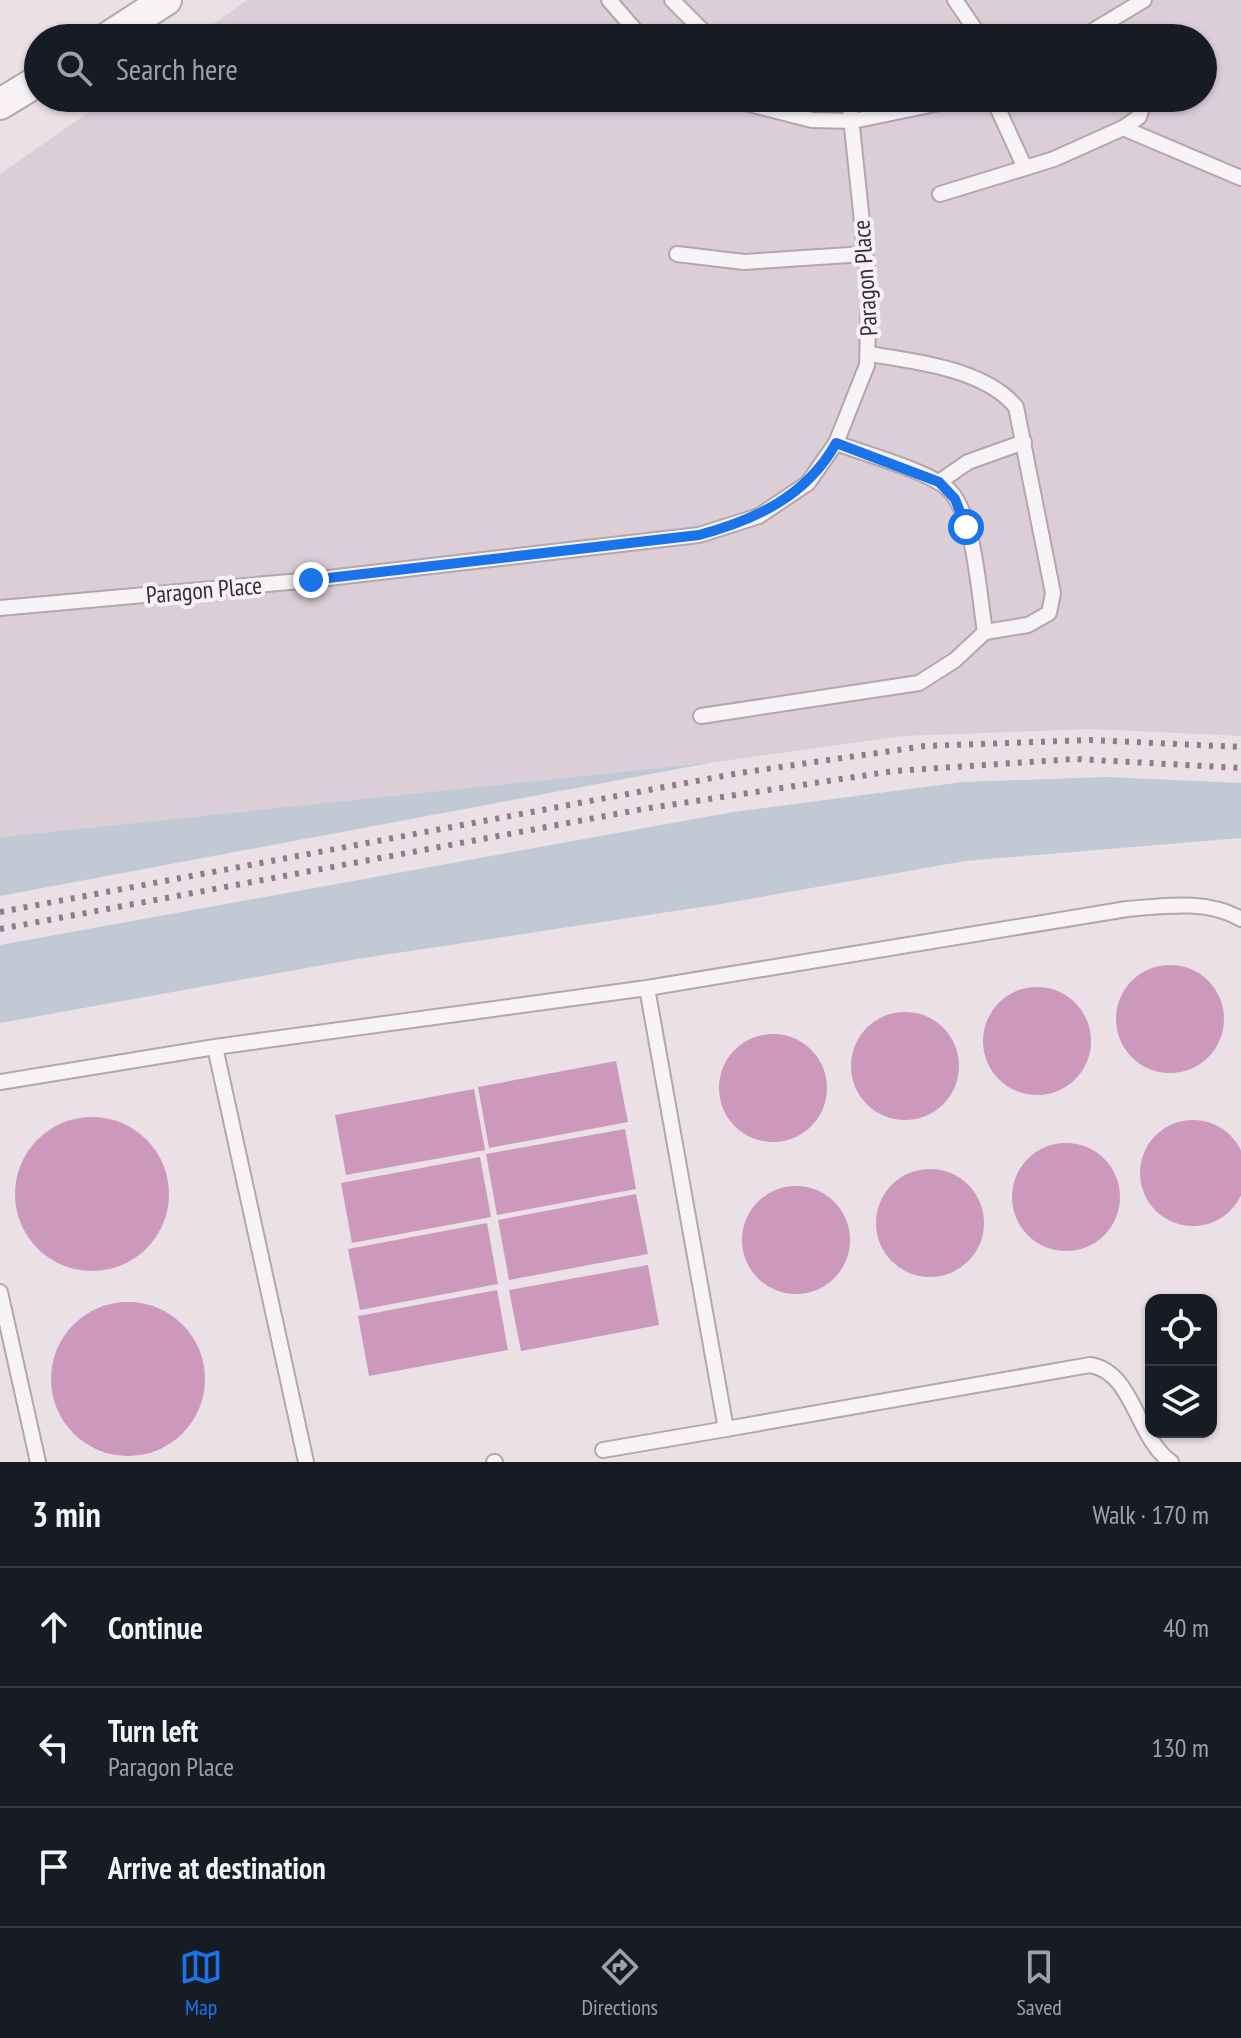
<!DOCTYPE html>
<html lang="en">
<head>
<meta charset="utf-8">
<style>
	:root { --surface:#171b24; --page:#20242c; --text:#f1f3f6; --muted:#9ea1a6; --line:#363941; --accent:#1a73e8 }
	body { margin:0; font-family:"PT Sans Narrow",sans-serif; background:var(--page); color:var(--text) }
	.controls { position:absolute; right:24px; bottom:24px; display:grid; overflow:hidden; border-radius:16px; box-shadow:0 2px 6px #0004 }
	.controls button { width:72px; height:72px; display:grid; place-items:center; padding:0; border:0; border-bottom:2px solid var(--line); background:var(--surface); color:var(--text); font:40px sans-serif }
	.stop { position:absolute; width:24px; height:24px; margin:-18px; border:6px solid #1a73e8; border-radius:50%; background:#fff }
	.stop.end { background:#1a73e8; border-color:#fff; box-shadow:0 2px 8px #0008 }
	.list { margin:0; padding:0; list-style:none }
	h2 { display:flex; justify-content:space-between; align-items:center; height:104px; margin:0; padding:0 32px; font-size:34px }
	h2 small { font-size:26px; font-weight:400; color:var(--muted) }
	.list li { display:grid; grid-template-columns:52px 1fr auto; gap:24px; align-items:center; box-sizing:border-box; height:120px; padding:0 32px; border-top:2px solid var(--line) }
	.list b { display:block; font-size:30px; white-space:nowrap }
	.list p { margin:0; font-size:26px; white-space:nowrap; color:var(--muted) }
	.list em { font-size:26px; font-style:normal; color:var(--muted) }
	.icon { flex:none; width:44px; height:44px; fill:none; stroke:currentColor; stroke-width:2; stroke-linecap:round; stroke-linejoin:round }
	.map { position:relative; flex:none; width:1241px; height:1462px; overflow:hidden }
	.search { position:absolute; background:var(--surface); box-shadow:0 2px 6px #0004; left:24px; right:24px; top:24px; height:88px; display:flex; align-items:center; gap:20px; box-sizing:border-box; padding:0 28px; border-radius:44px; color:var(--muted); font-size:30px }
	.sheet { height:464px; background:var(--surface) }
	nav { display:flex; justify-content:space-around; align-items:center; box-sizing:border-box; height:112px; border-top:2px solid var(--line); background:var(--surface); font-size:22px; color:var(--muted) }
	nav a { display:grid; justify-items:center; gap:4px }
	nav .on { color:var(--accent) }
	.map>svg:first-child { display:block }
	.built { fill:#dcced6 }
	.green { fill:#c1cad4 }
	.water { fill:#cc99bd }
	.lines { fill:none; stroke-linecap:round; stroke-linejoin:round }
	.lane-casing { stroke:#b4a5ae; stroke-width:18 }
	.street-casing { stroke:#b4a5ae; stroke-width:34 }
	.lane { stroke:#f8f3f6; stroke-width:14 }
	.street { stroke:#f8f3f6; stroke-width:30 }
	.rail { stroke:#947989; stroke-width:6; stroke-dasharray:4 8; stroke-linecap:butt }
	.route { stroke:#1a73e8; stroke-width:10 }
	.labels { text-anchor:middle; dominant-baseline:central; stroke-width:8; stroke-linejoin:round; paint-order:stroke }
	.street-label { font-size:24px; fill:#422837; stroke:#f7f0f5 }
</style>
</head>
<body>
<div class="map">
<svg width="1241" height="1462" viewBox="0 0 1241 1462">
	<rect width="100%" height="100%" fill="#eae0e6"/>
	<path class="built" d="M 247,0 L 1241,0 L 1241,736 L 1093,729 L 903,736 L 715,762 L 0,837 L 0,174 L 109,98 L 1203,98 L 1203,38 L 194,38 Z"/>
	<g class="green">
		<path d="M 715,762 L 0,896 L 0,837 Z"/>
		<path d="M 1106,777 L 1241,783 L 1241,838 L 965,861 L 721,904 L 357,959 L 0,1023 L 0,945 L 733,812 L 963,782 Z"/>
	</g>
	<g class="water">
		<circle cx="1170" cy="1019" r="54"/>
		<circle cx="1037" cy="1041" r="54"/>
		<circle cx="905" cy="1066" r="54"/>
		<circle cx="773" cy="1088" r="54"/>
		<path d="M 616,1061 L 628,1122 L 489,1148 L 478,1087 Z"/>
		<path d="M 474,1089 L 485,1150 L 346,1175 L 335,1115 Z"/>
		<circle cx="92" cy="1194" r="77"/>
		<circle cx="1193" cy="1173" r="53"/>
		<path d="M 625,1129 L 636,1189 L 497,1215 L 486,1154 Z"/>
		<circle cx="1066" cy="1197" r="54"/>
		<path d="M 480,1157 L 491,1217 L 352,1243 L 341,1183 Z"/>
		<circle cx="930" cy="1223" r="54"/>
		<circle cx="796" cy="1240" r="54"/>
		<path d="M 636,1194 L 648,1254 L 509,1280 L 498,1220 Z"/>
		<path d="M 487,1223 L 498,1284 L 360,1310 L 348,1249 Z"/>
		<path d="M 648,1265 L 659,1325 L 521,1351 L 509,1290 Z"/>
		<path d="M 497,1290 L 508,1350 L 369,1376 L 358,1316 Z"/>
		<circle cx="128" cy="1379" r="77"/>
	</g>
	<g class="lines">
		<defs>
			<g id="lane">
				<path d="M 609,0 L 642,38"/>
				<path d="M 672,0 L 710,38"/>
				<path d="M 955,0 L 981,38"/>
				<path d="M 1081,38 L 1144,0"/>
				<path d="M 726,98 L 812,120 L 853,121 L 964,98"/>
				<path d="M 851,98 L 895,110"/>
				<path d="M 993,98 L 1025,168 L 1054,159 L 1123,128 L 1241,178"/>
				<path d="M 1123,128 L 1139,117 L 1145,98"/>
				<path d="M 940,194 L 1025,168"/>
				<path d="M 677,254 L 744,262 L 864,254"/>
				<path d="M 836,443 C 862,453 932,472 949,490 C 975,516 979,596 985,632"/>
				<path d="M 939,482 L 968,462 L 1024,442"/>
				<path d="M 0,608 L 311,580 L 699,535 L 759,516 L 808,483 L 836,443 L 867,365 L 869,289 L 849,98"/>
				<path d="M 701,716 L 919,683 L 955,660 L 985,632 L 1028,625 L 1049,613 L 1053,593 L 1016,407 C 985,369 914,361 869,354"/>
				<path d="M 647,988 L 726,1429 L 1090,1365 C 1134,1372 1136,1438 1171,1462"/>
				<path d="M 215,1047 L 306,1462"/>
				<path d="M 0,1082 L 215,1047 L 647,988 L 1127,909 C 1164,906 1207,899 1241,919"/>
				<path d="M 0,1292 L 38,1462"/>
				<path d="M 603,1450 L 726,1429"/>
				<path d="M 494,1462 L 495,1462"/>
			</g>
			<g id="street">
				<path d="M 107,38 L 166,0"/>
				<path d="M 0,104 L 38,81"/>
			</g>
		</defs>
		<use href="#lane" class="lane-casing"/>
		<use href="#street" class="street-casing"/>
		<use href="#lane" class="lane"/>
		<use href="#street" class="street"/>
		<g class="rail">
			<path d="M 0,912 L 739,773 L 925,746 L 1090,740 L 1241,747"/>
			<path d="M 0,929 L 643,809 L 894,771 L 1075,759 L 1241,768"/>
		</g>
	</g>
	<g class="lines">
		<path class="route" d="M 311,580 L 699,535 C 755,520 807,496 836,443 L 939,482 L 955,499 L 966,527"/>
	</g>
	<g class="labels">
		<g class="street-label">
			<text transform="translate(865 278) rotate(-94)">Paragon Place</text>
			<text transform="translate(204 590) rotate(-5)">Paragon Place</text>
		</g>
	</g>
</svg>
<div class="controls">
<button><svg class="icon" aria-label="locate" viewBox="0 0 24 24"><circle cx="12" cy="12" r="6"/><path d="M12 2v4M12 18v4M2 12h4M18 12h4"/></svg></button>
<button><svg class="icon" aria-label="layers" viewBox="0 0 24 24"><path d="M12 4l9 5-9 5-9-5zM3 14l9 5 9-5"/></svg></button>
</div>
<div class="stop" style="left:966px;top:527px"></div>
<div class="stop end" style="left:311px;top:580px"></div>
<div class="search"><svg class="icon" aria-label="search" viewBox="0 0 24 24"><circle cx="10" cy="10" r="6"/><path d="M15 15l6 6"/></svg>Search here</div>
</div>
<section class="sheet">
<h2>3 min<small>Walk · 170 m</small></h2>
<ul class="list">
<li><svg class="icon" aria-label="ahead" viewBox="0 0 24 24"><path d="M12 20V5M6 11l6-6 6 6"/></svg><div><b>Continue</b></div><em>40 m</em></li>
<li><svg class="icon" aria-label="left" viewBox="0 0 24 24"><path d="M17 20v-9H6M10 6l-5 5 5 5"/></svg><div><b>Turn left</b><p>Paragon Place</p></div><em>130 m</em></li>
<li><svg class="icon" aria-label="arrive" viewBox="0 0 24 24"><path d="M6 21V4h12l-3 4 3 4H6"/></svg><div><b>Arrive at destination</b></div></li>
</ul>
</section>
<nav>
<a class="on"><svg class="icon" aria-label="map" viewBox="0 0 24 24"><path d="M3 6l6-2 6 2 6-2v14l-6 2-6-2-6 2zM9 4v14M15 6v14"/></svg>Map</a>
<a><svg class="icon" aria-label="directions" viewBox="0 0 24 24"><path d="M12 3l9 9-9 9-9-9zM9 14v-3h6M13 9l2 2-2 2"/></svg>Directions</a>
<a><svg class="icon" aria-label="saved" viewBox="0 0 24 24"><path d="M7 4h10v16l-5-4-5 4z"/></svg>Saved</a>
</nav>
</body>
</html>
